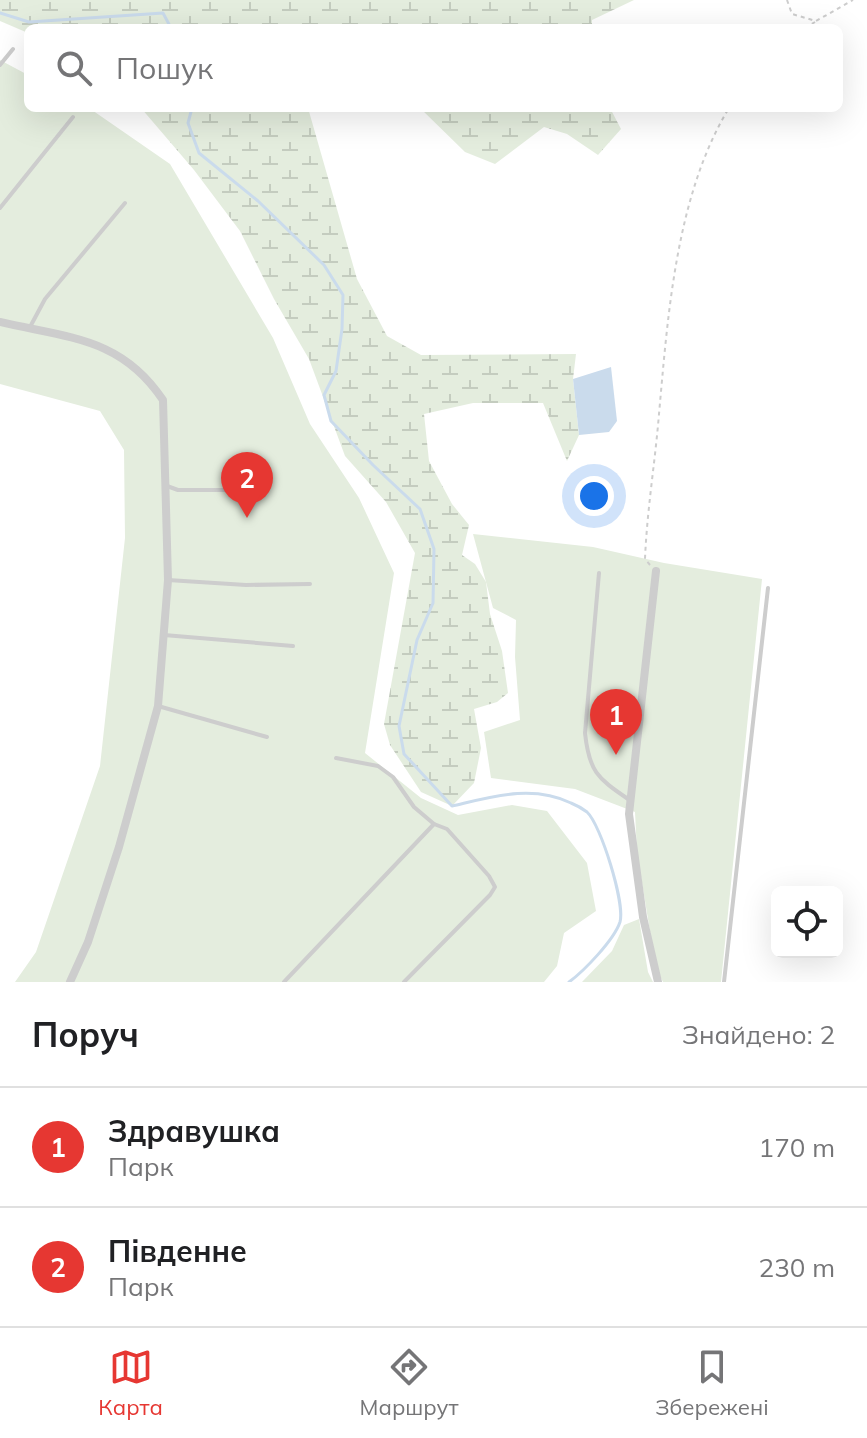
<!DOCTYPE html>
<html lang="uk">
<head>
<meta charset="utf-8">
<style>
	:root { --surface:#fff; --page:#f6f6f6; --text:#202124; --muted:#757577; --line:#e0e0e0; --accent:#e63732 }
	body { margin:0; font-family:Mulish,sans-serif; background:var(--page); color:var(--text) }
	.controls { position:absolute; right:24px; bottom:24px; display:grid; overflow:hidden; border-radius:12px; box-shadow:0 8px 32px #0002 }
	.controls button { width:72px; height:72px; display:grid; place-items:center; padding:0; border:0; border-bottom:2px solid var(--line); background:var(--surface); color:var(--text); font:40px sans-serif }
	.you { position:absolute; left:594px; top:496px; width:28px; height:28px; margin:-20px; border:6px solid #fff; border-radius:50%; background:#1a73e8; box-shadow:0 0 0 12px #1a73e833 }
	.badge { display:grid; place-items:center; width:52px; height:52px; border-radius:50%; background:var(--accent); color:#fff; font-size:26px; font-weight:700 }
	.pin { position:absolute; translate:-50% -66px; filter:drop-shadow(0 2px 4px #0008) }
	.pin::after { content:''; position:absolute; top:42px; width:28px; height:24px; background:inherit; clip-path:polygon(0 0,100% 0,50% 100%) }
	.list { margin:0; padding:0; list-style:none }
	h2 { display:flex; justify-content:space-between; align-items:center; height:104px; margin:0; padding:0 32px; font-size:34px }
	h2 small { font-size:26px; font-weight:400; color:var(--muted) }
	.list li { display:grid; grid-template-columns:52px 1fr auto; gap:24px; align-items:center; box-sizing:border-box; height:120px; padding:0 32px; border-top:2px solid var(--line) }
	.list b { display:block; font-size:30px; white-space:nowrap }
	.list p { margin:0; font-size:26px; white-space:nowrap; color:var(--muted) }
	.list em { font-size:26px; font-style:normal; color:var(--muted) }
	.icon { flex:none; width:44px; height:44px; fill:none; stroke:currentColor; stroke-width:2; stroke-linecap:round; stroke-linejoin:round }
	.map { position:relative; flex:none; width:867px; height:982px; overflow:hidden }
	.search { position:absolute; background:var(--surface); box-shadow:0 8px 32px #0002; left:24px; right:24px; top:24px; height:88px; display:flex; align-items:center; gap:20px; box-sizing:border-box; padding:0 28px; border-radius:12px; color:var(--muted); font-size:30px }
	.sheet { height:344px; background:var(--surface) }
	nav { display:flex; justify-content:space-around; align-items:center; box-sizing:border-box; height:112px; border-top:2px solid var(--line); background:var(--surface); font-size:22px; color:var(--muted) }
	nav a { display:grid; justify-items:center; gap:4px }
	nav .on { color:var(--accent) }
	.map>svg:first-child { display:block }
	.wetland { fill:url(#wetland-marsh) }
	.garden { fill:#e4edde }
	.water { fill:#cadbec }
	.lines { fill:none; stroke-linecap:round; stroke-linejoin:round }
	.stream { stroke:#cadbec; stroke-width:3 }
	.path { stroke:#cdcdcd; stroke-width:2; stroke-dasharray:4 4; stroke-linecap:butt }
	.service { stroke:#cdcdcd; stroke-width:4 }
	.minor { stroke:#cdcdcd; stroke-width:8 }
</style>
</head>
<body>
<div class="map">
<svg width="867" height="982" viewBox="0 0 867 982">
	<defs>
		<pattern id="wetland-marsh" width="20" height="14" patternUnits="userSpaceOnUse" patternTransform="scale(2)"><rect width="20" height="14" fill="#e4edde"/><path d="M1 5h8M5 5V1M11 12h8M15 12V8" fill="none" stroke="#c4ccbf"/></pattern>
	</defs>
	<rect width="100%" height="100%" fill="#fff"/>
	<g class="wetland">
		<path d="M 0,0 L 634,0 L 592,20 L 592,28 L 28,28 L 28,33 L 0,21 Z"/>
		<path d="M 141,108 L 308,108 L 357,279 L 387,336 L 421,355 L 576,354 L 573,379 L 579,435 L 567,461 L 543,403 L 473,403 L 424,414 L 429,461 L 452,504 L 469,525 L 462,555 L 475,564 L 486,582 L 490,614 L 502,651 L 508,693 L 497,702 L 474,709 L 481,748 L 474,783 L 452,806 L 421,792 L 390,745 L 384,724 L 415,553 L 386,502 L 345,456 L 309,359 L 274,299 L 240,231 L 194,170 Z"/>
		<path d="M 420,108 L 610,108 L 621,129 L 598,155 L 567,134 L 544,127 L 495,164 L 465,152 Z"/>
	</g>
	<g class="garden">
		<path d="M 0,60 L 28,75 L 28,108 L 89,108 L 170,164 L 273,338 L 310,424 L 359,498 L 394,573 L 365,753 L 421,798 L 458,815 L 512,805 L 547,811 L 587,863 L 596,911 L 564,933 L 557,966 L 544,982 L 15,982 L 36,952 L 100,766 L 125,538 L 124,450 L 100,411 L 0,384 Z"/>
		<path d="M 473,534 L 593,547 L 664,563 L 762,579 L 721,982 L 663,982 L 656,968 L 637,852 L 635,812 L 575,789 L 491,778 L 484,732 L 520,720 L 515,657 L 516,620 L 493,608 Z"/>
		<path d="M 639,919 L 648,972 L 653,982 L 582,982 L 612,951 L 624,925 Z"/>
	</g>
	<path class="water" d="M 611,367 L 617,421 L 609,432 L 579,435 L 573,379 Z"/>
	<g class="lines">
		<g class="stream">
			<path d="M 0,13 L 29,22 L 163,13 L 171,28"/>
			<path d="M 192,108 L 188,123 L 199,153 L 258,201 L 324,265 L 343,295 L 342,329 L 336,371 L 324,395 L 331,421 L 373,465 L 420,509 L 434,549 L 433,603 L 417,640 L 399,726 L 404,754 L 452,806 C 491,797 532,784 571,803 C 576,805 583,809 587,812 C 601,825 625,903 620,922 C 614,940 584,971 569,982"/>
		</g>
		<g class="path">
			<path d="M 787,0 L 792,14 L 816,21 L 853,0"/>
			<path d="M 805,28 L 815,22"/>
			<path d="M 650,565 L 645,559 C 647,510 655,463 659,414 C 668,314 676,195 729,108"/>
		</g>
		<g class="service">
			<path d="M 0,65 L 13,49"/>
			<path d="M 0,208 L 73,117"/>
			<path d="M 30,327 L 45,299 L 125,203"/>
			<path d="M 167,486 L 178,490 L 226,490"/>
			<path d="M 599,573 L 585,733 C 589,771 597,778 628,799"/>
			<path d="M 168,580 L 246,585 L 310,584"/>
			<path d="M 164,635 L 293,646"/>
			<path d="M 158,706 L 267,737"/>
			<path d="M 336,758 L 378,766 L 393,777 L 414,807 L 434,824 L 447,829 L 489,876 L 495,887 L 490,895 L 404,982"/>
			<path d="M 284,982 L 434,824"/>
			<path d="M 724,982 L 768,588"/>
		</g>
		<g class="minor">
			<path d="M 0,322 C 68,338 121,337 163,400 L 168,580 L 158,706 L 119,847 L 88,942 L 70,982"/>
			<path d="M 656,571 L 629,814 L 643,917 L 658,982"/>
		</g>
	</g>
</svg>
<div class="controls">
<button><svg class="icon" aria-label="locate" viewBox="0 0 24 24"><circle cx="12" cy="12" r="6"/><path d="M12 2v4M12 18v4M2 12h4M18 12h4"/></svg></button>
</div>
<div class="you"></div>
<div class="pin badge" style="left:616px;top:755px">1</div>
<div class="pin badge" style="left:247px;top:518px">2</div>
<div class="search"><svg class="icon" aria-label="search" viewBox="0 0 24 24"><circle cx="10" cy="10" r="6"/><path d="M15 15l6 6"/></svg>Пошук</div>
</div>
<section class="sheet">
<h2>Поруч<small>Знайдено: 2</small></h2>
<ul class="list">
<li><span class="badge">1</span><div><b>Здравушка</b><p>Парк</p></div><em>170 m</em></li>
<li><span class="badge">2</span><div><b>Південне</b><p>Парк</p></div><em>230 m</em></li>
</ul>
</section>
<nav>
<a class="on"><svg class="icon" aria-label="map" viewBox="0 0 24 24"><path d="M3 6l6-2 6 2 6-2v14l-6 2-6-2-6 2zM9 4v14M15 6v14"/></svg>Карта</a>
<a><svg class="icon" aria-label="directions" viewBox="0 0 24 24"><path d="M12 3l9 9-9 9-9-9zM9 14v-3h6M13 9l2 2-2 2"/></svg>Маршрут</a>
<a><svg class="icon" aria-label="saved" viewBox="0 0 24 24"><path d="M7 4h10v16l-5-4-5 4z"/></svg>Збережені</a>
</nav>
</body>
</html>
